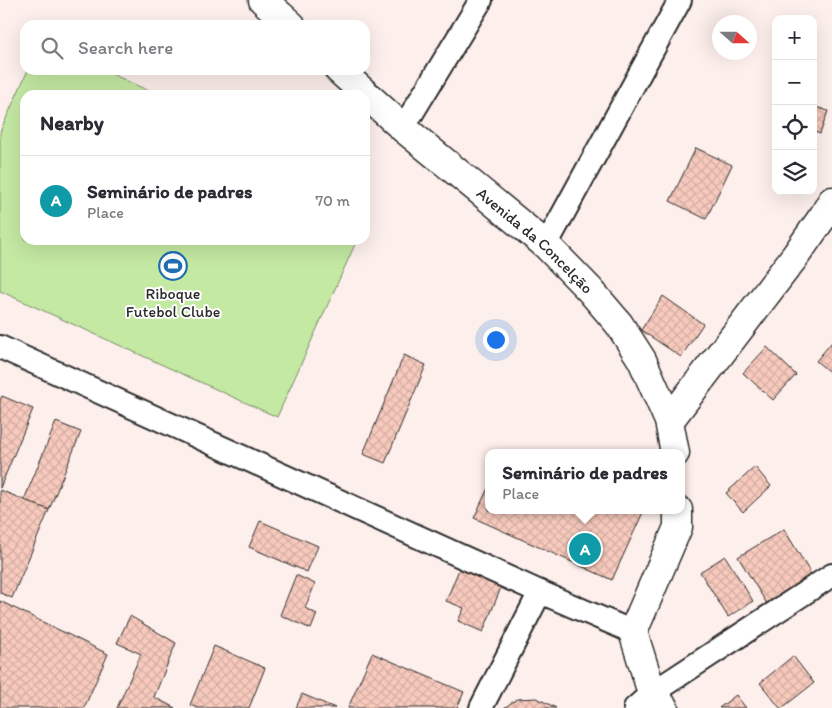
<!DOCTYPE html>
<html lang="en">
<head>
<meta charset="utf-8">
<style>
	:root { --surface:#fff; --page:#f2f2f3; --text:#2b2b33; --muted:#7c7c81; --line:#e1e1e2; --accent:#ea580c }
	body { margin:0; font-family:Itim,sans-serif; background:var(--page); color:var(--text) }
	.controls { position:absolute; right:15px; top:15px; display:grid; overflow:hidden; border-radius:10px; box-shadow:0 5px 20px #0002 }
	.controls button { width:45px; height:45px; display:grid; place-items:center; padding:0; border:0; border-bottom:1px solid var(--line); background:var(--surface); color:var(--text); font:25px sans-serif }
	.compass { position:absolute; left:712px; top:15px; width:45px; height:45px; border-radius:50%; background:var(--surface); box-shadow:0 5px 20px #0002; rotate:111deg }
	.you { position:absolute; left:495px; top:339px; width:18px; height:18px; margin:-12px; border:4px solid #fff; border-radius:50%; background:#1a73e8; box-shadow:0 0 0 8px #1a73e833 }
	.badge { display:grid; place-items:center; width:32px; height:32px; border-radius:50%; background:var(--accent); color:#fff; font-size:16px; font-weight:700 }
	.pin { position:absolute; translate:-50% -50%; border:2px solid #fff; box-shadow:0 1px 5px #0006 }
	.popup { position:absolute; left:485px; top:449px; width:200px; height:65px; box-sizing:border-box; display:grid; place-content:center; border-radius:10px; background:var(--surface); filter:drop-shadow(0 1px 4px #0005); font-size:16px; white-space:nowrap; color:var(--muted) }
	.popup b { font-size:19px; color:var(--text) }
	.popup::after { content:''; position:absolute; left:50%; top:100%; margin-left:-10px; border:10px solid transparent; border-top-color:var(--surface) }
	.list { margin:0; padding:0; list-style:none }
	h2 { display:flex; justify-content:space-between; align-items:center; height:65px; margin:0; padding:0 20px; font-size:21px }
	h2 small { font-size:16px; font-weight:400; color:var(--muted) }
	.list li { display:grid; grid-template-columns:32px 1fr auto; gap:15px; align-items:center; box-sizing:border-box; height:90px; padding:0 20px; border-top:1px solid var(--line) }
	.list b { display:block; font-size:19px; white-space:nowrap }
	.list p { margin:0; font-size:16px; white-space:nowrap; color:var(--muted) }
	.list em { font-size:16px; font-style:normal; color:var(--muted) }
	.icon { flex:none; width:28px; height:28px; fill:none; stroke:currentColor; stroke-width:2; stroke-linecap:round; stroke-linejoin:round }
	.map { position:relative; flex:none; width:832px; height:708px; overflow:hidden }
	.search { position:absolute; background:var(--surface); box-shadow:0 5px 20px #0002; left:20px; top:20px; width:350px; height:55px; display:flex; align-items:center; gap:12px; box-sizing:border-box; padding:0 18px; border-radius:15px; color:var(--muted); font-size:19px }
	.panel { position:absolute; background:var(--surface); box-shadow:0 5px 20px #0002; left:20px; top:90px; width:350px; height:155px; border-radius:15px }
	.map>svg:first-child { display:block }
	.garden { fill:#c4e9a3; stroke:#788a67 }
	.building { fill:url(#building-cross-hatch); stroke:#2b2b2b }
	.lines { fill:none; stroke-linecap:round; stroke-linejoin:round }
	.street-casing { stroke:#2b2b2b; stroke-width:26 }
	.secondary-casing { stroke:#2b2b2b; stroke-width:31 }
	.street { stroke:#fff; stroke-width:22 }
	.secondary { stroke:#fff; stroke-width:28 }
	.labels { text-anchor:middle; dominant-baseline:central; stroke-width:4; stroke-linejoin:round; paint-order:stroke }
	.street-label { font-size:16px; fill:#2b2b2b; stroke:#fff }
	.poi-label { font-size:16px; fill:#2b2b2b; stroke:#fff }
</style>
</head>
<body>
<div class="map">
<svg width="832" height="708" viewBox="0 0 832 708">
	<defs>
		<pattern id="building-cross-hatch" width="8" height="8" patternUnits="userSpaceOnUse" patternTransform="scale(1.25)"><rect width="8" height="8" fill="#f8cabd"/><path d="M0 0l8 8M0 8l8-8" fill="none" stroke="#d5aea3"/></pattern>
	</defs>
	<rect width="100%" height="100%" fill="#fdefeb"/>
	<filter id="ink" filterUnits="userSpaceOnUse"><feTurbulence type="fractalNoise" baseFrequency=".02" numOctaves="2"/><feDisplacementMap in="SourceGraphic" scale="10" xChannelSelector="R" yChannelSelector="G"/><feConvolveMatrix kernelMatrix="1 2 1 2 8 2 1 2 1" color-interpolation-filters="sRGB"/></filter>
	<g filter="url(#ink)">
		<path class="garden" d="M 28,70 L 103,70 L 158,95 L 25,95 L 25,240 L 357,240 L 277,417 L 0,291 L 0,132 Z"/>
		<g class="building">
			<path d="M 813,106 L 828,111 L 820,134 L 813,131 Z"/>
			<path d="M 696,148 L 732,165 L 706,219 L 670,201 Z"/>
			<path d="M 663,296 L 703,324 L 681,357 L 641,330 Z"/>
			<path d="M 832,342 L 832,374 L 816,361 Z"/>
			<path d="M 767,347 L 796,375 L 773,400 L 743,373 Z"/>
			<path d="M 404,355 L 426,365 L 385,463 L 363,454 Z"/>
			<path d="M 2,396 L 33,409 L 0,488 L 0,400 Z"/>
			<path d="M 56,422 L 81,432 L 49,510 L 24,500 Z"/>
			<path d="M 755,467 L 771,486 L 743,512 L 726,493 Z"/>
			<path d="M 489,486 L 489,510 L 644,510 L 612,580 L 474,518 Z"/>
			<path d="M 0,490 L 49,510 L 12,598 L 0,593 Z"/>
			<path d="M 260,521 L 318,546 L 307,572 L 249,547 Z"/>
			<path d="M 784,529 L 817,584 L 772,612 L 738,557 Z"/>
			<path d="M 725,556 L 753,601 L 728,617 L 700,572 Z"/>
			<path d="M 460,567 L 502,585 L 483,632 L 458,621 L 464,608 L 446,601 Z"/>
			<path d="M 296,575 L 315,584 L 305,608 L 317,614 L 311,629 L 280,615 Z"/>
			<path d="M 0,601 L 108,654 L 84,708 L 0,708 Z"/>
			<path d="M 130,616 L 176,643 L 154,697 L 175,708 L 117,708 L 141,654 L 117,643 Z"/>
			<path d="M 214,646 L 265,668 L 249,708 L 197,708 L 190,705 Z"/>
			<path d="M 372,653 L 464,692 L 457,708 L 348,708 Z"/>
			<path d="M 793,656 L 814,683 L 782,708 L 780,708 L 760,683 Z"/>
			<path d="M 302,694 L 335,708 L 296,708 Z"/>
			<path d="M 736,695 L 746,708 L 719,708 Z"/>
			<path d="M 537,698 L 556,708 L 504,708 L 517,699 Z"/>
		</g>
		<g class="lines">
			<defs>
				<g id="street">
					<path d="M 403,128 L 481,0"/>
					<path d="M 546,245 L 680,0"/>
					<path d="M 0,347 L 540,592 L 633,632"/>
					<path d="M 481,708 L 540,592"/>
					<path d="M 635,708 L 652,693 L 832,575"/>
				</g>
				<g id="secondary">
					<path d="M 263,0 L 291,25"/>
					<path id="s1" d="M 339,70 L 403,128 L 546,245 L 590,290 L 619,324 L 642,360 L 669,421 L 675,453"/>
					<path d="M 669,421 L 796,255 L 824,215 L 832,201"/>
					<path d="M 664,708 L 652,693 L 633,632 L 678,527 L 678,510"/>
				</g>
			</defs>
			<use href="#street" class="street-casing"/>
			<use href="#secondary" class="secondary-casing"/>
			<use href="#street" class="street"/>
			<use href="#secondary" class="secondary"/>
		</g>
	</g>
	<defs>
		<symbol id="stadium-ring" viewBox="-11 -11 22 22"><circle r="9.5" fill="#fff" stroke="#1f6fb2" stroke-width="1.5"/><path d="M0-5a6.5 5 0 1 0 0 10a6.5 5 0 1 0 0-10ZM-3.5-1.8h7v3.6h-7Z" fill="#1f6fb2"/></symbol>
	</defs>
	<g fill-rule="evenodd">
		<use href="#stadium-ring" x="157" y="250" width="32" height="32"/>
	</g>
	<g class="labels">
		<g class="street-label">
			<text stroke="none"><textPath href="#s1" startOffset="260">Avenida da Concelção</textPath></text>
		</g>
		<g class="poi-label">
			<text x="173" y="293">Riboque<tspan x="173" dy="18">Futebol Clube</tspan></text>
		</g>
	</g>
</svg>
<div class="controls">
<button>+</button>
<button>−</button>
<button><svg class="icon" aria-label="locate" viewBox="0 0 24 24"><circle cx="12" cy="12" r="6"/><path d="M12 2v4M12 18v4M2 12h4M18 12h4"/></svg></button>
<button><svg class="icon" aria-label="layers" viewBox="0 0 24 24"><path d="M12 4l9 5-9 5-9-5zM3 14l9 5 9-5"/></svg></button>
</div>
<svg class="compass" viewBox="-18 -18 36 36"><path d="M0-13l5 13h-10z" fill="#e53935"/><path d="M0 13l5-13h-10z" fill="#7c7c81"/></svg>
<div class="you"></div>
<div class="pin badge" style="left:585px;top:549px;background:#0f9aa8">A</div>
<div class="popup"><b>Seminário de padres</b>Place</div>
<div class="search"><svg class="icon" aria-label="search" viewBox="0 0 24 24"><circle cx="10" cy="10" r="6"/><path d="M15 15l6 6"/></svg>Search here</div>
<section class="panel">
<h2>Nearby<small></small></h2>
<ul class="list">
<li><span class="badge" style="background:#0f9aa8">A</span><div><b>Seminário de padres</b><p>Place</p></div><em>70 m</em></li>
</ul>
</section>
</div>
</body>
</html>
